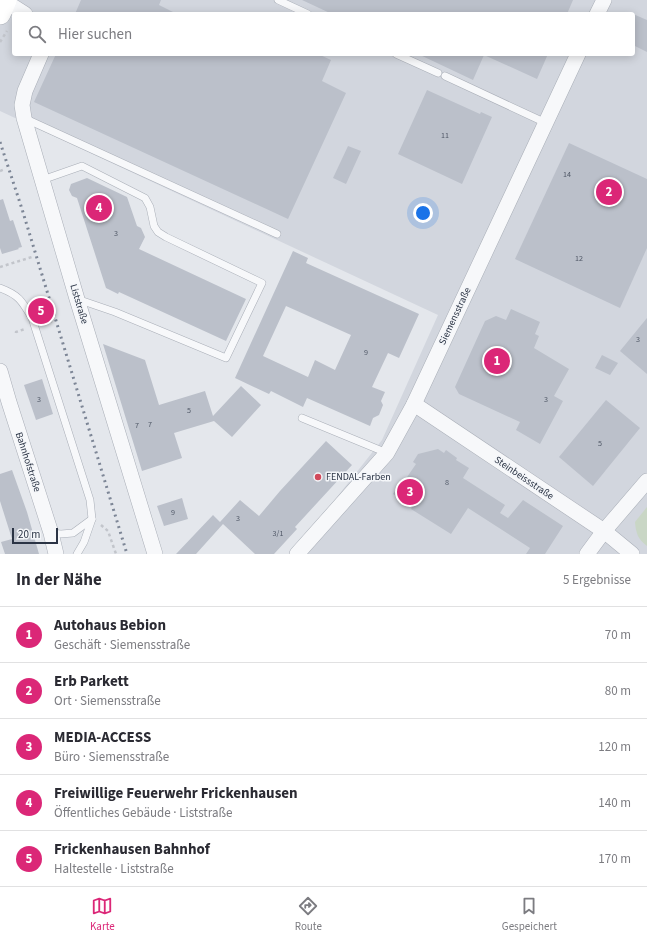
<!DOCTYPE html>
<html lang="de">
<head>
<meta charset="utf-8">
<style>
	:root { --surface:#fff; --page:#f2f2f3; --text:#2b2b33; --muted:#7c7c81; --line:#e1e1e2; --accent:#db2777 }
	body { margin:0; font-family:"Source Sans 3",sans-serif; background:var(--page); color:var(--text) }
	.scale { position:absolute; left:12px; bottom:10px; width:46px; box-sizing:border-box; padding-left:4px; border:2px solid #2b3445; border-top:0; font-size:11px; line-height:14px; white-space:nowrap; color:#2b3445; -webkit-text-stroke:3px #f4f6f9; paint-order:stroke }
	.you { position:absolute; left:423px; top:213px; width:14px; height:14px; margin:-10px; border:3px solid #fff; border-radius:50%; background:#1a73e8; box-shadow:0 0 0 6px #1a73e833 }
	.badge { display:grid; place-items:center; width:26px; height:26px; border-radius:50%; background:var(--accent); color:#fff; font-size:13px; font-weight:700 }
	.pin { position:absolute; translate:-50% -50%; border:2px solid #fff; box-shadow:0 1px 4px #0006 }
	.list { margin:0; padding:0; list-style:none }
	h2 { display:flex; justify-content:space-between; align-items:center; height:52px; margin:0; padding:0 16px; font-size:17px }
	h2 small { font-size:13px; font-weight:400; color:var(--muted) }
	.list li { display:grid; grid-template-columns:26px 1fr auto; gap:12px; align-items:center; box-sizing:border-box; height:56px; padding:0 16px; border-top:1px solid var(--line) }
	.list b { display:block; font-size:15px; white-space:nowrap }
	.list p { margin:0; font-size:13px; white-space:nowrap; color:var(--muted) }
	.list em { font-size:13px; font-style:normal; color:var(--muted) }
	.icon { flex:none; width:22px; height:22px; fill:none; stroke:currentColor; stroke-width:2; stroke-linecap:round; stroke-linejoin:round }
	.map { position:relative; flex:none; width:647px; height:554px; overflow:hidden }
	.search { position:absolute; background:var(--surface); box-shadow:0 2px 10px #0003; left:12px; right:12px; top:12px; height:44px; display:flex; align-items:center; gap:10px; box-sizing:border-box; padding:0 14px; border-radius:4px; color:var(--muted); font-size:15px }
	.sheet { height:332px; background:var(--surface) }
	nav { display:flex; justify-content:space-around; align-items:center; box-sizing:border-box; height:56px; border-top:1px solid var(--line); background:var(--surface); font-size:11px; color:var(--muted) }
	nav a { display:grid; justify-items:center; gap:2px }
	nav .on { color:var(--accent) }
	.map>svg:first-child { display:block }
	.built { fill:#d2d6de; fill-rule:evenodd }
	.green { fill:#c9d6c5 }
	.building { fill:#bbc0ca; fill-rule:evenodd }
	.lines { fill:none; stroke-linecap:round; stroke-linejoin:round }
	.service-casing { stroke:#a9aeb7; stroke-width:8 }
	.minor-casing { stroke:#a9aeb7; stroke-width:16 }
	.secondary-casing { stroke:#a9aeb7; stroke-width:22 }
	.path { stroke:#c2c5cb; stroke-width:2.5; stroke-dasharray:3 3; stroke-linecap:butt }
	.service { stroke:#f7f8fa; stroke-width:7 }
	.minor { stroke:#f7f8fa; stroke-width:15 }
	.secondary { stroke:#fff; stroke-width:21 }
	.rail { stroke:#7d8696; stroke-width:3; stroke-dasharray:2 4; stroke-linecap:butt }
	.poi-dot { fill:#d1495b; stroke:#f4f6f9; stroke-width:1.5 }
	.labels { text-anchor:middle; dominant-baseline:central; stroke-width:3; stroke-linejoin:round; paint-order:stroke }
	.number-label { font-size:8px; fill:#4f5766 }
	.street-label { font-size:10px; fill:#2b3445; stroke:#f4f6f9 }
	.poi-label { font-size:10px; fill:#2b3445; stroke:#f4f6f9; text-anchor:start }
</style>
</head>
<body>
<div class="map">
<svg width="647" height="554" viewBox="0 0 647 554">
	<rect width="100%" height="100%" fill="#e4e7ec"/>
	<path class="built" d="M 0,0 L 647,0 L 647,554 L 292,554 L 382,440 L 438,315 L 0,111 ZM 14,14 L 633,14 L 633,54 L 14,54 Z"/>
	<path class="green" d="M 647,507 L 647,546 C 638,539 636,534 635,522 Z"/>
	<g class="building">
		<path d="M 81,0 L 161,0 L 159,5 L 177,14 L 75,14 Z"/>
		<path d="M 302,0 L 573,0 L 567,14 L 332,14 Z"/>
		<path d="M 633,14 L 647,20 L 647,52 L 633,45 Z"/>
		<path d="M 56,54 L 318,54 L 331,60 L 322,81 L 346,93 L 288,219 L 34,102 Z"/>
		<path d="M 418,54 L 548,54 L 537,79 L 484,55 L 473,80 Z"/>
		<path d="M 427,90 L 480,114 L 481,112 L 492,117 L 462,184 L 398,154 Z"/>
		<path d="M 569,143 L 647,179 L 647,248 L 620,308 L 515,259 Z"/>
		<path d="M 348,146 L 361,151 L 346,184 L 333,178 Z"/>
		<path d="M 87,178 L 127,197 L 137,226 L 141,228 L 145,237 L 139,249 L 246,299 L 226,341 L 119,292 L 118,294 L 106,288 L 77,198 L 72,196 L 69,190 L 71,184 Z"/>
		<path d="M 3,199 L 10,221 L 13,220 L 22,247 L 18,248 L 19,249 L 2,254 L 0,248 L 0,200 Z"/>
		<path d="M 293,251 L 308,258 L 306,263 L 419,314 L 399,358 L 388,353 L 372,387 L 385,392 L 381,401 L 383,405 L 379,415 L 373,418 L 370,426 L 307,398 L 303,407 L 271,391 L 269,394 L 235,378 ZM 286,306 L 351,335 L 335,370 L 315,360 L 308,377 L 263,356 Z"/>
		<path d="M 511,309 L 540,322 L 535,334 L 539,336 L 534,348 L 569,369 L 554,396 L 563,401 L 540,444 L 516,430 L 520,422 L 459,394 L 455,387 L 485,321 L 496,316 L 506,320 Z"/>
		<path d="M 647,318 L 647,374 L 620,351 Z"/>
		<path d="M 103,344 L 145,360 L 159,405 L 205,391 L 213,416 L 241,386 L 261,405 L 232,437 L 214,421 L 174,433 L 182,458 L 142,471 Z"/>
		<path d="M 602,355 L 618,363 L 610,375 L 595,368 Z"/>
		<path d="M 42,379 L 53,414 L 36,420 L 24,385 Z"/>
		<path d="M 606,400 L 640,428 L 593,486 L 559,457 Z"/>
		<path d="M 326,441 L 352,465 L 295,527 L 297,529 L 274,554 L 255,554 L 223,524 L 196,554 L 176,554 L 213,515 L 220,522 L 240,500 L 259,516 L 280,491 Z"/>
		<path d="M 438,449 L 444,453 L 446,450 L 457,458 L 456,460 L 469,468 L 463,478 L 505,505 L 500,513 L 508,518 L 523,500 L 563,526 L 545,554 L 526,554 L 530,548 L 468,508 L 451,534 L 411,509 L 412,507 L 393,494 L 401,482 L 403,483 L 416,464 L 413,462 L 418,454 Z"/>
		<path d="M 12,470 L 27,512 L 39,554 L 5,554 L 1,542 L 12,539 L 0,501 L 0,474 Z"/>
		<path d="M 182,498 L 188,519 L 164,526 L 157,506 Z"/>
	</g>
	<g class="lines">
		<defs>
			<g id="service">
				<path d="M 278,0 L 308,14"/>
				<path d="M 396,54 L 438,73"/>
				<path d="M 445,76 L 546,123"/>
				<path d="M 26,119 L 277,234"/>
				<path d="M 42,180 L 82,166 L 145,198 L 150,207 L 154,226 L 158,232 L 166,237 L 262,283 L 226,358 L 115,312 L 77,299"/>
				<path d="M 0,288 C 19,295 22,301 32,318 L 90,500 L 92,519 L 84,542 L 77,554"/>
				<path d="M 302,418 L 387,453"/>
				<path d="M 51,533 L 61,534 L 73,533 L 92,519"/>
			</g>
			<g id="minor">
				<path d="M 6,2 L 25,14"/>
				<path d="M 597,14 L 604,0"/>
				<path d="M 41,54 L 25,91 L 22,105 L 24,118 L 77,299 L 155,554"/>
				<path d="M 0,371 L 9,402 L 51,533 L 56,554"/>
				<path d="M 414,404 L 604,531 L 632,554"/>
				<path d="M 297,554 L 387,453 L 414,404 L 578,54"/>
				<path d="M 587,554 L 604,531 L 647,481"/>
			</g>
			<path id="secondary" d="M 0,14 L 6,0"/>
		</defs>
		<use href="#service" class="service-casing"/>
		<use href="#minor" class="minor-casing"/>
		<use href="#secondary" class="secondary-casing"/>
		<g class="path">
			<path d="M 0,42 L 7,31"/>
			<path d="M 0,171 L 5,169"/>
			<path d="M 0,267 L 32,257"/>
			<path d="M 45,323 L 52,321"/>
			<path d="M 16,333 L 16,332 L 25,329"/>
			<path d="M 101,525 L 108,531 L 116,554"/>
		</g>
		<use href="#service" class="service"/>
		<use href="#minor" class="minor"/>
		<use href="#secondary" class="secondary"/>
		<path class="rail" d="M 0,142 L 22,209 L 127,554"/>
	</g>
	<circle class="poi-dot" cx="318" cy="477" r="4"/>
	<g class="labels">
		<g class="number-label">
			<text x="445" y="135">11</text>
			<text x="567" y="174">14</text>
			<text x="116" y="233">3</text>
			<text x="579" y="258">12</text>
			<text x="638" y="339">3</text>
			<text x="366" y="352">9</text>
			<text x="39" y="399">3</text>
			<text x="546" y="399">3</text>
			<text x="189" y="410">5</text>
			<text x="150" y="424">7</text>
			<text x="137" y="425">7</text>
			<text x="600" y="443">5</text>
			<text x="447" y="482">8</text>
			<text x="173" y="512">9</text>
			<text x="238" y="518">3</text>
			<text x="278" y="533">3/1</text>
		</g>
		<g class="street-label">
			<text transform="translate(79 304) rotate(73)">Liststraße</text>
			<text transform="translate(455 316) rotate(-65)">Siemensstraße</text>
			<text transform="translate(28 462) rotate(72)">Bahnhofstraße</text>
			<text transform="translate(524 478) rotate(34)">Steinbeissstraße</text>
		</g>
		<g class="poi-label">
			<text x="326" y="477">FENDAL-Farben</text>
		</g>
	</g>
</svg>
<div class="scale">20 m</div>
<div class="you"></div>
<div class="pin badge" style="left:497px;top:361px">1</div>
<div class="pin badge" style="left:609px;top:192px">2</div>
<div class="pin badge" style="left:410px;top:492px">3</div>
<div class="pin badge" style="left:99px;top:208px">4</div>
<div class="pin badge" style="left:41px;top:311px">5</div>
<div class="search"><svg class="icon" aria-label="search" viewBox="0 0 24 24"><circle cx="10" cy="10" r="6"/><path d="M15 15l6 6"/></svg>Hier suchen</div>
</div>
<section class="sheet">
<h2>In der Nähe<small>5 Ergebnisse</small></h2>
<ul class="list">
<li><span class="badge">1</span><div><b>Autohaus Bebion</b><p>Geschäft · Siemensstraße</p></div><em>70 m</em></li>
<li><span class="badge">2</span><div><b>Erb Parkett</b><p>Ort · Siemensstraße</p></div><em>80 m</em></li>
<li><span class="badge">3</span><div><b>MEDIA-ACCESS</b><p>Büro · Siemensstraße</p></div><em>120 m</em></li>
<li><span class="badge">4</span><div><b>Freiwillige Feuerwehr Frickenhausen</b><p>Öffentliches Gebäude · Liststraße</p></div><em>140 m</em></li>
<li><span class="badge">5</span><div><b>Frickenhausen Bahnhof</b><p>Haltestelle · Liststraße</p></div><em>170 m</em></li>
</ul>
</section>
<nav>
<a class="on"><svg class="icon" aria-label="map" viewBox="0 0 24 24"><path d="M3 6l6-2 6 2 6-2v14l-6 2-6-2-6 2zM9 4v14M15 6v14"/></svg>Karte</a>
<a><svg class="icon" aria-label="directions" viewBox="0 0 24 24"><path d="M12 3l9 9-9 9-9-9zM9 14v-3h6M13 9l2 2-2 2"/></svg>Route</a>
<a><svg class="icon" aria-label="saved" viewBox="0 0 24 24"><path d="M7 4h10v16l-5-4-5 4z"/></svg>Gespeichert</a>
</nav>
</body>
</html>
